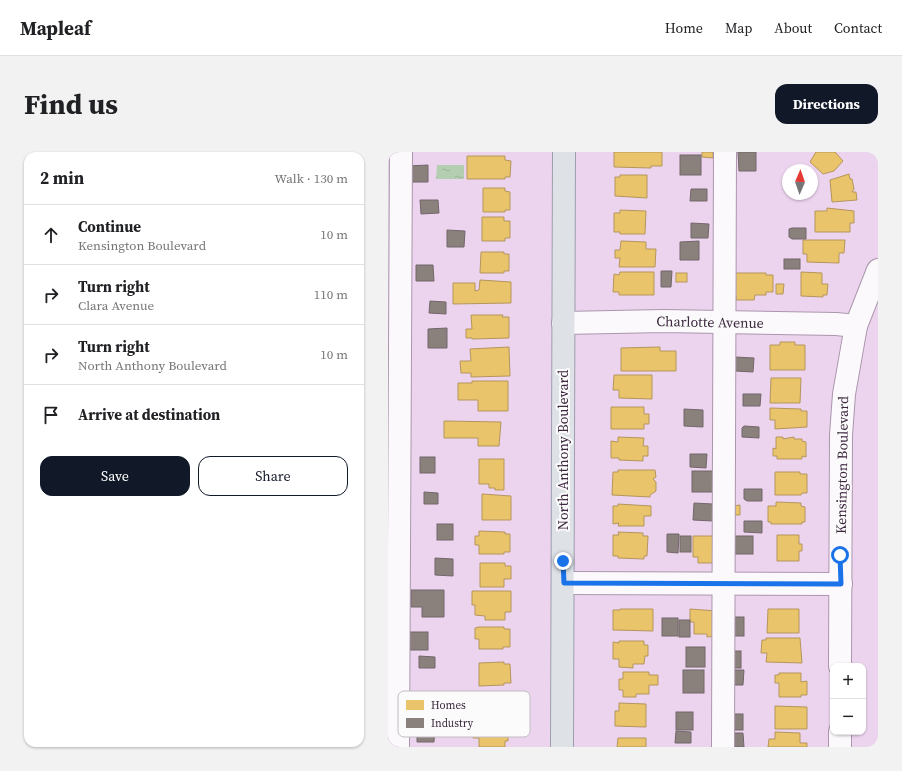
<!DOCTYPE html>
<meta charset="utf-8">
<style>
:root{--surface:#fff;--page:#f2f2f2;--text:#202124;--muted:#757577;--line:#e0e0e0;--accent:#111827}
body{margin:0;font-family:"Source Serif 4",serif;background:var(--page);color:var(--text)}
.controls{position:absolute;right:12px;bottom:12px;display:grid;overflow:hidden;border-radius:8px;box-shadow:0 1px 3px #0004}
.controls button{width:36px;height:36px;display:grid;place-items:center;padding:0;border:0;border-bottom:1px solid var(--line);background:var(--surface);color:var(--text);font:20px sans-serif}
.compass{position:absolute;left:394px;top:12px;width:36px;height:36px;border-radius:50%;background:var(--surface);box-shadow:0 1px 3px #0004;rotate:2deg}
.stop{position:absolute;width:12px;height:12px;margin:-9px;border:3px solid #1a73e8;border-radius:50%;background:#fff}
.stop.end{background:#1a73e8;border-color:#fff;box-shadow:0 1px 4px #0008}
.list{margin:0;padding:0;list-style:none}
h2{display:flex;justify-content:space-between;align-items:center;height:52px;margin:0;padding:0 16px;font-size:17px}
h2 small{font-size:13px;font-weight:400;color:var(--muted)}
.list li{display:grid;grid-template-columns:26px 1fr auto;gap:12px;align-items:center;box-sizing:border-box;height:60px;padding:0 16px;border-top:1px solid var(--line)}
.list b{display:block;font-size:15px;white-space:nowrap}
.list p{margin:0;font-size:13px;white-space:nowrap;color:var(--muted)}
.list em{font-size:13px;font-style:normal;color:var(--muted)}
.actions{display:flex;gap:8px;padding:12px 16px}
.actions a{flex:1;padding:9px 0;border:1px solid var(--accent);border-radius:12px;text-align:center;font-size:14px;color:var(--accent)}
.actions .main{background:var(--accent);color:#fff}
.icon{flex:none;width:22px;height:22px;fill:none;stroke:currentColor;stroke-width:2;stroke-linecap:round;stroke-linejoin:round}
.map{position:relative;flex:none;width:490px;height:595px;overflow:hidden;border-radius:12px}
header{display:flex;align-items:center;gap:24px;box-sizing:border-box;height:56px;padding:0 20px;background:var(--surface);border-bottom:1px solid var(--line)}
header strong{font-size:19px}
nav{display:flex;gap:22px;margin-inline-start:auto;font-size:14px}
.intro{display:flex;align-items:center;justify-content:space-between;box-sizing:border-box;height:96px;padding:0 24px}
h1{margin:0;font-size:28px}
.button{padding:10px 18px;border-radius:12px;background:var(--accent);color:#fff;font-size:14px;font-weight:700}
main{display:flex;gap:24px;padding:0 24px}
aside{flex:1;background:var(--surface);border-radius:12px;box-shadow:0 1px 3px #0004}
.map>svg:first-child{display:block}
</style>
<header>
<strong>Mapleaf</strong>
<nav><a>Home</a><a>Map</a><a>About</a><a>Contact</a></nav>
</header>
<div class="intro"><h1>Find us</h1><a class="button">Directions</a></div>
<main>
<aside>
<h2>2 min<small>Walk · 130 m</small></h2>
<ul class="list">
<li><svg class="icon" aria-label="ahead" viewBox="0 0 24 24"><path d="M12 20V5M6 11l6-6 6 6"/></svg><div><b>Continue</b><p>Kensington Boulevard</p></div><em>10 m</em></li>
<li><svg class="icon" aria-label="right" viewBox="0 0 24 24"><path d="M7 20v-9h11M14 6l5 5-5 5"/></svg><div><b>Turn right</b><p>Clara Avenue</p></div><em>110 m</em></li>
<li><svg class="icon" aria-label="right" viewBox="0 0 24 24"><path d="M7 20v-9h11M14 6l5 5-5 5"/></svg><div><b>Turn right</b><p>North Anthony Boulevard</p></div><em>10 m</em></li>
<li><svg class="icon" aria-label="arrive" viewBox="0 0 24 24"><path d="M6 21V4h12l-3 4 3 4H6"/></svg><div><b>Arrive at destination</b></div></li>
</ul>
<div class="actions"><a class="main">Save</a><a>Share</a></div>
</aside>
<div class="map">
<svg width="490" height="595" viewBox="0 0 490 595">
<defs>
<pattern id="water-ripples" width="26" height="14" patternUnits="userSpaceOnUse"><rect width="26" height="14" fill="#b4ceb1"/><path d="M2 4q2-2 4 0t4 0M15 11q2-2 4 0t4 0" fill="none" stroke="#9cb199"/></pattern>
</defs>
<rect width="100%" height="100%" fill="#ecd4ef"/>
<polygon fill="url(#water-ripples)" points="49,13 76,13 76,27 48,27"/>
<g fill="#e9c46a" stroke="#b5955d">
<polygon points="226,0 274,0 274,14 263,14 263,16 226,15"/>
<polygon points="314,0 325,0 325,6 314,5"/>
<polygon points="428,0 447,0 455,9 446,19 435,22 422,10"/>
<polygon points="79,4 117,4 117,8 123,9 122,25 117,25 117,27 79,27"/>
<polygon points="461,22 462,27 464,27 466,37 464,40 468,40 469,48 444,50 442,28"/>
<polygon points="232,23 259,23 259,46 227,44 227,25 232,25"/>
<polygon points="95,36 117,36 117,39 122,40 122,58 117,58 117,60 95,60"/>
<polygon points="439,56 466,59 466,71 462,71 462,80 427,80 427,59 439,59"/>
<polygon points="232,58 258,59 257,82 232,82 232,80 226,80 226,61 232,61"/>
<polygon points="94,65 116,65 116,69 122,69 122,86 117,86 117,89 94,89"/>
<polygon points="415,88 457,88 456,101 451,101 451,111 419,110 419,102 415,102"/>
<polygon points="233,89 258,90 258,97 268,97 267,115 231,115 232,106 227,106 227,98 232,98"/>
<polygon points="93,100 116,100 116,102 121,102 121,119 116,119 116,121 92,121"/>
<polygon points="232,120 266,120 266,143 231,143 231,140 225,140 226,122 231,123"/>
<polygon points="413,120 434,121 434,132 440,132 439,143 435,143 435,145 413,144"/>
<rect x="288" y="121" width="11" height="9"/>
<polygon points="346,121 378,121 378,123 385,123 385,140 378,140 378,143 367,143 366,148 348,148 348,144 346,144"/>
<polygon points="92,128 123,130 123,151 65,152 65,131 87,131 87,139 91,138"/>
<polygon points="388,132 396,132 395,142 388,142"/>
<polygon points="83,163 115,163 114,165 121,165 121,186 84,187 84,186 78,186 78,177 84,177"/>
<polygon points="392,190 407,190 407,193 417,193 417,218 382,218 382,193 392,193"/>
<polygon points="121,195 122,224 83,225 83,221 73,221 72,209 83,209 82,197"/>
<polygon points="272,195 272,199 288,199 288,219 233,219 233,196"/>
<polygon points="226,223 264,223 264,247 231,246 231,238 225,238"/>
<polygon points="383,226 413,226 412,251 382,251"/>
<polygon points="84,229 120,229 120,259 90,259 90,248 70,248 70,231 84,231"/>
<polygon points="223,255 256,255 256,262 261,262 261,272 256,272 256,277 223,277"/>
<polygon points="382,256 413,257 413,259 419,259 419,275 387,277 387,268 382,268"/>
<polygon points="56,269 113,270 111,294 90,294 90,286 56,286"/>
<polygon points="230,285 256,286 255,294 260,294 260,304 255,304 255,309 231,308 231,306 223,306 223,289 230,290"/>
<polygon points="388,285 395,285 395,287 406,285 406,287 414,287 414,289 418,290 418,305 414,304 414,307 389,307 389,304 385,304 385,296 388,297"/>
<polygon points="91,307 116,307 116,338 107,338 107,336 101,336 101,332 91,332"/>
<polygon points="230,318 267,318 268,325 265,327 268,330 268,339 262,343 262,345 224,343 225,320 230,320"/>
<polygon points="387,320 412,320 412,322 419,322 419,341 414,341 413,343 387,343"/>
<polygon points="94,342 123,344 123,368 94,368"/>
<polygon points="388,350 413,351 413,354 417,355 417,370 414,370 414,372 383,372 383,370 380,370 380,354 388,354"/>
<polygon points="230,352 263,354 263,364 256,364 256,374 230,374 231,371 225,372 225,354 230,354"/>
<polygon points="352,353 352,363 344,363 344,354"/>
<polygon points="91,379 117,380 117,382 122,382 122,400 116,400 116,402 91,402 91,393 87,393 87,384 91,384"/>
<polygon points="230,380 255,381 255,384 260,384 259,404 256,404 256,407 230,406 230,404 225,404 225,383 231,383"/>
<polygon points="389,383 411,383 411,392 414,392 414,399 411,399 411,409 389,409"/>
<polygon points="305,384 330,384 327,411 310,411 310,405 305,405"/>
<polygon points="92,411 117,411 117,414 123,414 123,427 116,427 116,435 92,435"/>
<polygon points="84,439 123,439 123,460 117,460 117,468 97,468 97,464 87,463 87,453 84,453"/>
<polygon points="232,457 265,457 265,479 225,478 225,458 232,458"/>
<polygon points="302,457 329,459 330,484 319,485 319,482 306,482 306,470 302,470"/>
<polygon points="380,457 411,457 411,481 379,481"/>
<polygon points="91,475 116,475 116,477 122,477 122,495 115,495 115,497 91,497 91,487 87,487 87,476"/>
<polygon points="378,486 412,486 414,511 378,510 379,501 373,501 374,488 378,488"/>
<polygon points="231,489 256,489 256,493 260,493 260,504 257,504 256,512 245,512 245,516 231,515 231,507 225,507 225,490 231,491"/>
<polygon points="116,510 116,512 122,512 123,531 116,531 116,533 91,534 91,511"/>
<polygon points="235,520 261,520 261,523 270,523 270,533 261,533 261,542 248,542 248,545 235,545 235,538 231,538 231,527 235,527"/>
<polygon points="391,521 413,521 413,530 419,529 419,543 413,543 413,545 391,545 391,531 387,531 387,523 391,523"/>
<polygon points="231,551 258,552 258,575 227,574 227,559 231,559"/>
<polygon points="387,554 419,555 419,577 387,577"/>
<polygon points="90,571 116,571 116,581 120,581 120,589 117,589 117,595 91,595 91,586 85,586 85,577 90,577"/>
<polygon points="387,580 412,581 412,591 419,591 419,595 380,595 381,587 387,587"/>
<polygon points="230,586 258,586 258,595 229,595"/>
</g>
<g fill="#8a817c" stroke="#73666a">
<polygon points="350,0 368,0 368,19 351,19"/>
<rect x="292" y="3" width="21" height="20"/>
<polygon points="40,13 40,30 20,30 20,14"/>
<polygon points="303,37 319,37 319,49 302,49"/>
<polygon points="32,48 50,48 51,61 33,62"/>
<polygon points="303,71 321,72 320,86 303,86"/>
<polygon points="404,76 418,76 418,87 404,87 401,85 401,77"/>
<polygon points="59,78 77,79 76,95 59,95"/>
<polygon points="311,89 311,108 292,108 292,90"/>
<rect x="396" y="107" width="16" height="10"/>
<polygon points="28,113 45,113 46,129 28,129"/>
<polygon points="273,119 284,119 283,135 273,135"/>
<polygon points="42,149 58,150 58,162 41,161"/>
<polygon points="59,176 59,196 40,196 40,177"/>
<polygon points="347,205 366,206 365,220 347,219"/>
<polygon points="355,242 373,242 372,254 355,254"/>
<polygon points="296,257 315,258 315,275 296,274"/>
<polygon points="356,274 371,275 371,286 354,285 354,276"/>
<polygon points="302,302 319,302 318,316 302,315"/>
<rect x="32" y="305" width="15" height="16"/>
<rect x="304" y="319" width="23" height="21"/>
<polygon points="356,337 374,337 374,349 359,349 356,347"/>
<polygon points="36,340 50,341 50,352 36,352"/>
<polygon points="306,351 325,352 325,369 305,368"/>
<polygon points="356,369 374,369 374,381 356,380"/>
<rect x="49" y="372" width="16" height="16"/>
<polygon points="279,382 291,382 290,401 279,400"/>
<rect x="292" y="384" width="11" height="16"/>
<rect x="344" y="384" width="21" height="18"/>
<polygon points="47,406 65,407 65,424 47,423"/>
<polygon points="23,438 56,438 56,465 34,465 34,455 23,455"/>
<rect x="343" y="465" width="13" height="19"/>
<rect x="274" y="466" width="16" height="18"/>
<rect x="291" y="468" width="11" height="17"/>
<rect x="22" y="480" width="18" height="18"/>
<rect x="298" y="495" width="19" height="20"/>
<rect x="341" y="499" width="12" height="17"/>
<polygon points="31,504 47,505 47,516 31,516"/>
<rect x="295" y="518" width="21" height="23"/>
<polygon points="344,518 356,518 355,533 343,533"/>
<rect x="288" y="560" width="17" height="18"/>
<rect x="343" y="562" width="12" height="16"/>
<polygon points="29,570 47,570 46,590 29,590"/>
<polygon points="288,579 303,580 303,591 287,591"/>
<polygon points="343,581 355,581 356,595 343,595"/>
</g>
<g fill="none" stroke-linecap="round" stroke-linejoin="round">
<defs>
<g id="minor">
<polyline points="175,171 276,169 448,172 468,174"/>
<polyline points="176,431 453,432"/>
<polyline points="452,514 453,283 456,242 468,174 490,118"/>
<polyline points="10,595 13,0"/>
<polyline points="335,595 337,0"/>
<polyline points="452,595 452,580"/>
</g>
<polyline id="major" points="174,595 176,0"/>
</defs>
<use href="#minor" stroke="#ab96ad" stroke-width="24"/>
<use href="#major" stroke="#9c9eac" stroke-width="24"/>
<use href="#minor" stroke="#fcf9fd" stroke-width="22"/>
<use href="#major" stroke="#dee2e7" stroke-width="22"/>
</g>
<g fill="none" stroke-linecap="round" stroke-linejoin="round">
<polyline stroke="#1a73e8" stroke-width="5" points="175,409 176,431 453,432 452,403"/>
</g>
<g text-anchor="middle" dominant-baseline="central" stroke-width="4" stroke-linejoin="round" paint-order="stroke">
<g font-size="14" fill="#3c273f" stroke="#fbfbfb">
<text transform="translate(322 170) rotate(1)">Charlotte Avenue</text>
<text transform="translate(175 298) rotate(-90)">North Anthony Boulevard</text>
<text transform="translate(454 313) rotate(-89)">Kensington Boulevard</text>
</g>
</g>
<rect x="10" y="539" width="132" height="46" rx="6" fill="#fbfbfb" stroke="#c2bbc3" stroke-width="1"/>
<rect x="18" y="548" width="18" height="10" fill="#e9c46a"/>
<rect x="18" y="566" width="18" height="10" fill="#8a817c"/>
<g font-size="11" fill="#3c273f">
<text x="43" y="557">Homes</text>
<text x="43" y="575">Industry</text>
</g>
</svg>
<div class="controls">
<button>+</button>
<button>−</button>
</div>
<svg class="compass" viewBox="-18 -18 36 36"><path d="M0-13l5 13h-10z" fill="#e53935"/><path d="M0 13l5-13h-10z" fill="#757577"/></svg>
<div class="stop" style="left:452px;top:403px"></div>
<div class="stop end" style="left:175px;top:409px"></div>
</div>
</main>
